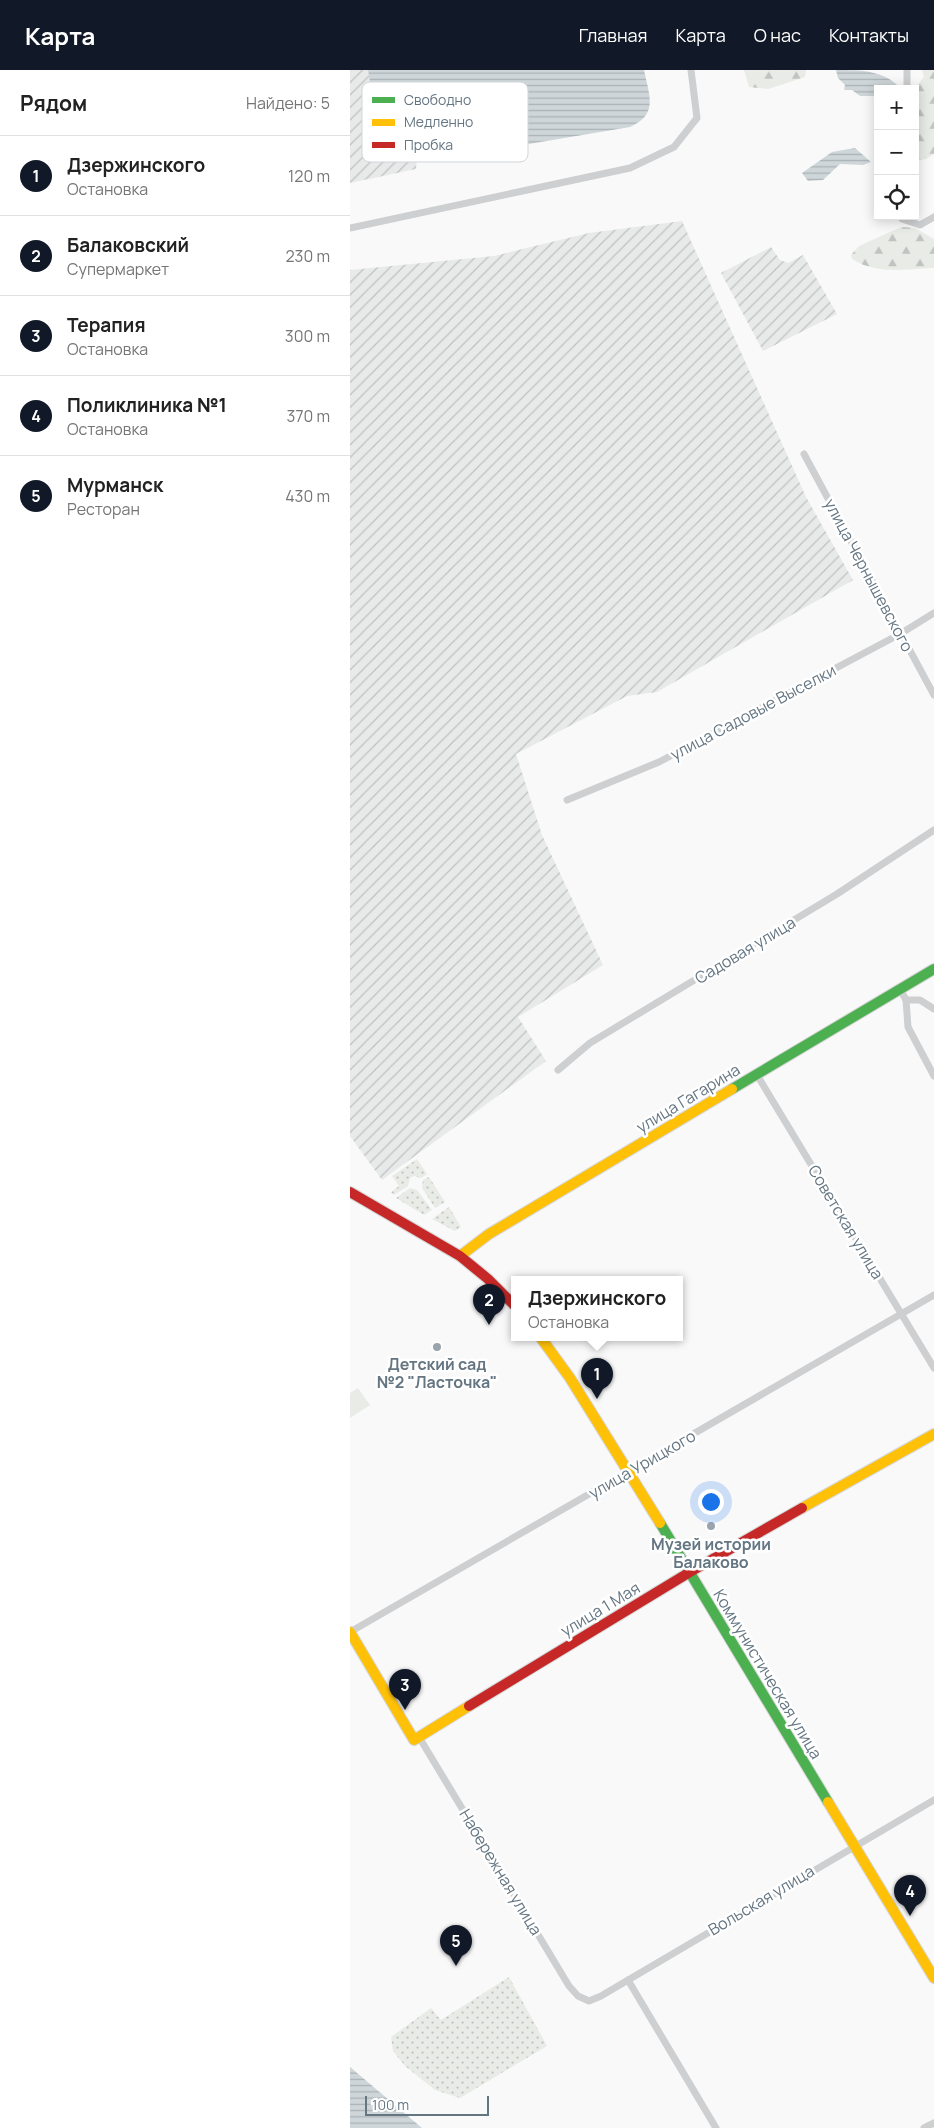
<!DOCTYPE html>
<html lang="ru">
<meta charset="utf-8">
<style>
:root{--surface:#fff;--page:#f6f6f6;--text:#222;--muted:#767676;--line:#e0e0e0;--accent:#111827}
body{margin:0;font-family:Manrope,sans-serif;background:var(--page);color:var(--text)}
.controls{position:absolute;right:15px;top:15px;display:grid;overflow:hidden;border-radius:0px;box-shadow:0 2px 12px #0003}
.controls button{width:45px;height:45px;display:grid;place-items:center;padding:0;border:0;border-bottom:1px solid var(--line);background:var(--surface);color:var(--text);font:25px sans-serif}
.scale{position:absolute;left:15px;bottom:12px;width:124px;box-sizing:border-box;padding-left:5px;border:2px solid #657683;border-top:0;font-size:14px;line-height:18px;white-space:nowrap;color:#657683;-webkit-text-stroke:4px #fff;paint-order:stroke}
.you{position:absolute;left:360px;top:1431px;width:18px;height:18px;margin:-12px;border:4px solid #fff;border-radius:50%;background:#1a73e8;box-shadow:0 0 0 8px #1a73e833}
.badge{display:grid;place-items:center;width:32px;height:32px;border-radius:50%;background:var(--accent);color:#fff;font-size:16px;font-weight:700}
.pin{position:absolute;translate:-50% -41px;filter:drop-shadow(0 1px 2px #0008)}
.pin::after{content:'';position:absolute;top:26px;width:18px;height:15px;background:inherit;clip-path:polygon(0 0,100% 0,50% 100%)}
.popup{position:absolute;left:161px;top:1206px;width:172px;height:65px;box-sizing:border-box;display:grid;place-content:center;border-radius:0px;background:var(--surface);filter:drop-shadow(0 1px 4px #0005);font-size:16px;white-space:nowrap;color:var(--muted)}
.popup b{font-size:19px;color:var(--text)}
.popup::after{content:'';position:absolute;left:50%;top:100%;margin-left:-10px;border:10px solid transparent;border-top-color:var(--surface)}
.list{margin:0;padding:0;list-style:none}
h2{display:flex;justify-content:space-between;align-items:center;height:65px;margin:0;padding:0 20px;font-size:21px}
h2 small{font-size:16px;font-weight:400;color:var(--muted)}
.list li{display:grid;grid-template-columns:32px 1fr auto;gap:15px;align-items:center;box-sizing:border-box;height:80px;padding:0 20px;border-top:1px solid var(--line)}
.list b{display:block;font-size:19px;white-space:nowrap}
.list p{margin:0;font-size:16px;white-space:nowrap;color:var(--muted)}
.list em{font-size:16px;font-style:normal;color:var(--muted)}
.icon{flex:none;width:28px;height:28px;fill:none;stroke:currentColor;stroke-width:2;stroke-linecap:round;stroke-linejoin:round}
.map{position:relative;flex:none;width:584px;height:2058px;overflow:hidden}
header{display:flex;align-items:center;gap:30px;box-sizing:border-box;height:70px;padding:0 25px;background:var(--accent);color:#fff}
header strong{font-size:24px}
nav{display:flex;gap:28px;margin-inline-start:auto;font-size:18px}
main{display:flex}
aside{flex:1;background:var(--surface)}
.map>svg:first-child{display:block}
</style>
<header>
<strong>Карта</strong>
<nav><a>Главная</a><a>Карта</a><a>О нас</a><a>Контакты</a></nav>
</header>
<main>
<aside>
<h2>Рядом<small>Найдено: 5</small></h2>
<ul class="list">
<li><span class="badge">1</span><div><b>Дзержинского</b><p>Остановка</p></div><em>120 m</em></li>
<li><span class="badge">2</span><div><b>Балаковский</b><p>Супермаркет</p></div><em>230 m</em></li>
<li><span class="badge">3</span><div><b>Терапия</b><p>Остановка</p></div><em>300 m</em></li>
<li><span class="badge">4</span><div><b>Поликлиника №1</b><p>Остановка</p></div><em>370 m</em></li>
<li><span class="badge">5</span><div><b>Мурманск</b><p>Ресторан</p></div><em>430 m</em></li>
</ul>
</aside>
<div class="map">
<svg width="584" height="2058" viewBox="0 0 584 2058">
<defs>
<pattern id="industrial-furrows" width="10" height="10" patternUnits="userSpaceOnUse" patternTransform="scale(1.25)"><rect width="10" height="10" fill="#e8e9e9"/><path d="M-1 1l2-2M0 10L10 0M9 11l2-2" fill="none" stroke="#c0c1c2"/></pattern>
<pattern id="grass-dots" width="8" height="8" patternUnits="userSpaceOnUse" patternTransform="scale(1.25)"><rect width="8" height="8" fill="#e8ebe6"/><path d="M2 2h.1M6 6h.1" fill="none" stroke="#c0c3c0" stroke-width="1.8" stroke-linecap="round"/></pattern>
<pattern id="forest-firs" width="22" height="20" patternUnits="userSpaceOnUse" patternTransform="scale(1.25)"><rect width="22" height="20" fill="#e8ebe6"/><path d="M5 1l3.5 6h-7zM16 11l3.5 6h-7z" fill="#c0c3c0"/></pattern>
<pattern id="water-rules" width="6" height="5" patternUnits="userSpaceOnUse" patternTransform="scale(1.25)"><rect width="6" height="5" fill="#ced6d9"/><path d="M0 2.5h6" fill="none" stroke="#abb2b5"/></pattern>
</defs>
<rect width="100%" height="100%" fill="#f9f9f9"/>
<g fill="url(#industrial-furrows)">
<polygon points="0,0 18,0 21,19 29,39 67,85 66,99 0,113"/>
<polygon points="332,151 456,427 503,510 307,622 277,626 166,684 192,765 253,895 168,947 196,991 32,1110 0,1066 0,200 144,186 239,163"/>
<polygon points="421,177 430,190 438,193 453,185 487,244 413,281 371,203"/>
</g>
<g fill="url(#grass-dots)">
<polygon points="67,1089 77,1104 71,1108 64,1106 60,1108 58,1116 44,1125 41,1122 49,1116 42,1106"/>
<polygon points="79,1107 95,1132 85,1138 72,1118 73,1110"/>
<polygon points="60,1118 67,1120 82,1140 74,1145 46,1128"/>
<polygon points="99,1137 111,1157 105,1161 82,1149"/>
<polygon points="159,1907 197,1976 110,2028 85,2020 55,1996 43,1981 41,1967 81,1938 91,1950"/>
</g>
<g fill="url(#forest-firs)">
<polygon points="394,0 456,0 455,7 418,19 399,17"/>
<polygon points="572,0 584,0 584,84 576,89 569,90 565,87 564,19 574,7"/>
<path d="M551,157L565,158L584,169V198C555,199 527,205 502,189L501,185L509,176Z"/>
</g>
<polygon fill="#e8ebe6" points="8,1318 20,1335 0,1348 0,1323"/>
<g fill="url(#water-rules)">
<path d="M18,0H294C299,25 309,44 280,57L138,81L67,85L29,39L21,19Z"/>
<path d="M486,0C511,0 535,0 551,19H528V26H510L502,20H494L495,15L488,8Z"/>
<polygon points="505,78 521,92 513,95 490,94 473,110 458,111 452,103 482,82"/>
<polygon points="0,1997 72,2058 0,2058"/>
</g>
<g fill="none" stroke-linecap="round" stroke-linejoin="round">
<defs>
<g id="fast">
<polyline points="382,1019 584,899"/>
<polyline points="310,1453 478,1732"/>
</g>
<g id="slow">
<polyline points="110,1186 139,1164 382,1019"/>
<polyline points="191,1268 220,1308 310,1453"/>
<polyline points="452,1438 584,1364"/>
<polyline points="0,1562 64,1670 119,1636"/>
<polyline points="478,1732 584,1908"/>
</g>
<g id="jam">
<polyline points="0,1122 110,1186 138,1209 164,1235"/>
<polyline points="119,1636 340,1502 452,1438"/>
</g>
</defs>
<use href="#fast" stroke="#d5d6d7" stroke-width="12"/>
<use href="#slow" stroke="#d5d6d7" stroke-width="12"/>
<use href="#jam" stroke="#d5d6d7" stroke-width="12"/>
<g stroke="#cecfd0" stroke-width="7">
<polyline points="557,0 557,19"/>
<polyline points="551,146 552,149 570,155 584,147"/>
<polyline points="0,158 280,98 324,77 347,48 341,0"/>
<polyline points="454,384 584,625"/>
<polyline points="217,730 309,692 550,564 584,543"/>
<polyline points="550,919 556,930 570,930 584,939"/>
<polyline points="556,930 558,957 584,1006"/>
<polyline points="208,1000 240,973 487,824 584,760"/>
<polyline points="407,1005 584,1298"/>
<polyline points="0,1562 584,1225"/>
<polyline points="69,1667 219,1916 228,1926 239,1931 251,1926 584,1730"/>
<polyline points="278,1910 366,2058"/>
<polyline points="574,2058 584,2053"/>
</g>
<use href="#fast" stroke="#4caf50" stroke-width="10"/>
<use href="#slow" stroke="#ffc107" stroke-width="10"/>
<use href="#jam" stroke="#c62828" stroke-width="10"/>
</g>
<g fill="#99a4ac" stroke="#fff" stroke-width="2">
<circle cx="87" cy="1277" r="5"/>
<circle cx="361" cy="1456" r="5"/>
</g>
<g text-anchor="middle" dominant-baseline="central" stroke-width="5" stroke-linejoin="round" paint-order="stroke">
<g font-size="16" fill="#657683" stroke="#fff">
<text transform="translate(519 505) rotate(62)">улица Чернышевского</text>
<text transform="translate(403 642) rotate(-28)">улица Садовые Выселки</text>
<text transform="translate(395 880) rotate(-31)">Садовая улица</text>
<text transform="translate(338 1028) rotate(-31)">улица Гагарина</text>
<text transform="translate(496 1152) rotate(59)">Советская улица</text>
<text transform="translate(292 1394) rotate(-30)">улица Урицкого</text>
<text transform="translate(250 1539) rotate(-31)">улица 1 Мая</text>
<text transform="translate(418 1604) rotate(59)">Коммунистическая улица</text>
<text transform="translate(151 1802) rotate(59)">Набережная улица</text>
<text transform="translate(411 1830) rotate(-31)">Вольская улица</text>
</g>
<g font-size="16" font-weight="bold" fill="#657683" stroke="#fff">
<text x="87" y="1294">Детский сад<tspan x="87" dy="18">№2 "Ласточка"</tspan></text>
<text x="361" y="1474">Музей истории<tspan x="361" dy="18">Балаково</tspan></text>
</g>
</g>
<rect x="12" y="12" width="166" height="80" rx="8" fill="#fff" stroke="#d1d6da" stroke-width="1"/>
<rect x="22" y="27" width="23" height="6" fill="#4caf50"/>
<rect x="22" y="49" width="23" height="7" fill="#ffc107"/>
<rect x="22" y="72" width="23" height="6" fill="#c62828"/>
<g font-size="14" fill="#657683">
<text x="54" y="35">Свободно</text>
<text x="54" y="57">Медленно</text>
<text x="54" y="80">Пробка</text>
</g>
</svg>
<div class="controls">
<button>+</button>
<button>−</button>
<button><svg class="icon" aria-label="locate" viewBox="0 0 24 24"><circle cx="12" cy="12" r="6"/><path d="M12 2v4M12 18v4M2 12h4M18 12h4"/></svg></button>
</div>
<div class="scale">100 m</div>
<div class="you"></div>
<div class="pin badge" style="left:247px;top:1329px">1</div>
<div class="popup"><b>Дзержинского</b>Остановка</div>
<div class="pin badge" style="left:139px;top:1255px">2</div>
<div class="pin badge" style="left:55px;top:1640px">3</div>
<div class="pin badge" style="left:560px;top:1846px">4</div>
<div class="pin badge" style="left:106px;top:1896px">5</div>
</div>
</main>
